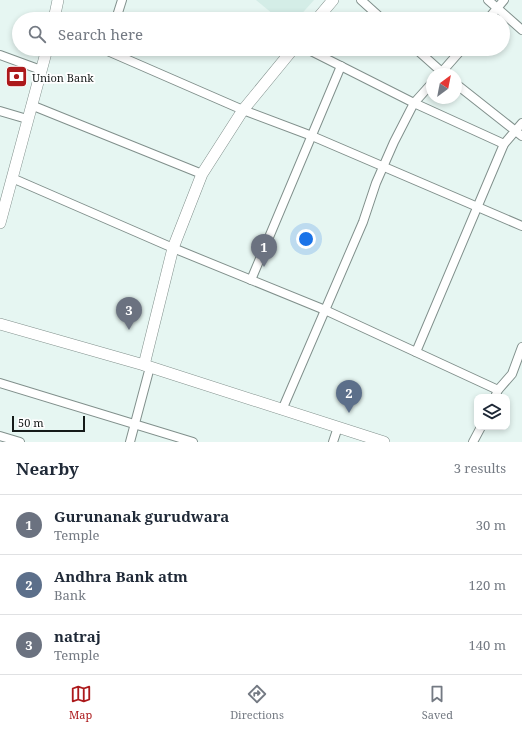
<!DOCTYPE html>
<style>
:root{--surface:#fff;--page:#f2f2f3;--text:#1f2937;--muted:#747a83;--line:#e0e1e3;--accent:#ac191b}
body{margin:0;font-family:"Noto Serif",serif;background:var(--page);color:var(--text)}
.controls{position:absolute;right:12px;bottom:12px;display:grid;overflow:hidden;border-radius:8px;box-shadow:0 2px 6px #0003}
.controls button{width:36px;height:36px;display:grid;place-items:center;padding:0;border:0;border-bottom:1px solid var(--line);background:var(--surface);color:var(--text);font:20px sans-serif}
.compass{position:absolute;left:426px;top:68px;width:36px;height:36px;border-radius:50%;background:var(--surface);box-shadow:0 2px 6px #0003;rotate:32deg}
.scale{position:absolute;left:12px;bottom:10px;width:73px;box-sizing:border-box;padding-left:4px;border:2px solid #151a19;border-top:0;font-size:11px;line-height:14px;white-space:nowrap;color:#151a19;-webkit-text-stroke:3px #fff;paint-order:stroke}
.you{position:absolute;left:306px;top:239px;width:14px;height:14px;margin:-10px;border:3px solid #fff;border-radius:50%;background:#1a73e8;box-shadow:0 0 0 6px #1a73e833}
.badge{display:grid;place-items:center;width:26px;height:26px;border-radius:50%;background:var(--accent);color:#fff;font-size:13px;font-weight:700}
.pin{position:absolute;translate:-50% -33px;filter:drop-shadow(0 1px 2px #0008)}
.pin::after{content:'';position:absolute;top:21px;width:14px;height:12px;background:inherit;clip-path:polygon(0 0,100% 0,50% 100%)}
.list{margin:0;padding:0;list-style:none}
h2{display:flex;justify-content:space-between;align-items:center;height:52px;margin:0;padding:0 16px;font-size:17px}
h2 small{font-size:13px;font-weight:400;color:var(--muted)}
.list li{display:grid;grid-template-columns:26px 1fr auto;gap:12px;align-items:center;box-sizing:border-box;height:60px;padding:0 16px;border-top:1px solid var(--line)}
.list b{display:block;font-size:15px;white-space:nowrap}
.list p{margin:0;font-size:13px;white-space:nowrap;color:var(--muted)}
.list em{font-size:13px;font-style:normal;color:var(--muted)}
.icon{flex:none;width:22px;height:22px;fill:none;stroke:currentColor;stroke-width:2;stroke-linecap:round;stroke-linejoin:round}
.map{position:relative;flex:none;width:522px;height:442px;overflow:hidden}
.search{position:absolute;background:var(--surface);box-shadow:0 2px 6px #0003;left:12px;right:12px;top:12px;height:44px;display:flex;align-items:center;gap:10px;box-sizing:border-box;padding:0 14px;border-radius:22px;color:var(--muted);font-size:15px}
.sheet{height:232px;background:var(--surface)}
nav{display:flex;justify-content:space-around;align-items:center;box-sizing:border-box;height:56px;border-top:1px solid var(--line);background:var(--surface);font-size:11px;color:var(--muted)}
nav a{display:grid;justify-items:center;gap:2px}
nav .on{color:var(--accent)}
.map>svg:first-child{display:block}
</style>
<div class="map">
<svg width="522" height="442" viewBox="0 0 522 442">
<rect width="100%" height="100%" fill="#e6f6f2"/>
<polygon fill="#d4ede7" points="256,0 314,0 297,19 279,19"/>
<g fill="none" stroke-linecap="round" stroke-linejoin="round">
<defs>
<g id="street">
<polyline points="361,0 382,19"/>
<polyline points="488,0 522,30"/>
<polyline points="116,19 122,0"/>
<polyline points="488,19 504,0"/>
<polyline points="103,49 243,110 312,136 522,226"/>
<polyline points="307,49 414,103 504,144"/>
<polyline points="416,49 444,74"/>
<polyline points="0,55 41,70"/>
<polyline points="440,74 462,49"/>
<polyline points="456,84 522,136"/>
<polyline points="31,105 202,174"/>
<polyline points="0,111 27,119"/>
<polyline points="12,178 173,248 325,310 498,390"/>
<polyline points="251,280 341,66"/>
<polyline points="416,352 504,144 522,123"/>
<polyline points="0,383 193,442"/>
<polyline points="495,397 498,390 512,374 522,347"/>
<polyline points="282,410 363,222 376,183 394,142 414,103 432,83"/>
<polyline points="0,436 20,442"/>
<polyline points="130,442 150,367"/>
<polyline points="333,442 338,427"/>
<polyline points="473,442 481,427"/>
</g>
<g id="secondary">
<polyline points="54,19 58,0"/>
<polyline points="317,19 333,0"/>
<polyline points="0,223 47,49"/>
<polyline points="0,324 144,365 384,442"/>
<polyline points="144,365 173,248 202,174 243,110 293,49"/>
</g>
</defs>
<use href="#street" stroke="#81908c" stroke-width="10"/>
<use href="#secondary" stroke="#81908c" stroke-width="12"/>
<use href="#street" stroke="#fff" stroke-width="8"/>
<use href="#secondary" stroke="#fff" stroke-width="11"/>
</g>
<defs>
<symbol id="bank-square" viewBox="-11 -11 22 22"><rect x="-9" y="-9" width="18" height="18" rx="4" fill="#ac191b" stroke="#fff"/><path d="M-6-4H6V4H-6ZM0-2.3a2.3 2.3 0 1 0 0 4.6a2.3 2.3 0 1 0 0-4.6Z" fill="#fff"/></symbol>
</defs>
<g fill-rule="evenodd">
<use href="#bank-square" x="4" y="64" width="25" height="25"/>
</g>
<g text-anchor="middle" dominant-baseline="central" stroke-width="3.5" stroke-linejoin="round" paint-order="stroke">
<g font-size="11" fill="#151a19" stroke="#fff" text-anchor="start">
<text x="32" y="77">Union Bank</text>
</g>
</g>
</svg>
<div class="controls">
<button><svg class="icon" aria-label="layers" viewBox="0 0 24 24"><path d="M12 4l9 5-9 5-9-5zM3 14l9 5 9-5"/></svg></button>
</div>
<svg class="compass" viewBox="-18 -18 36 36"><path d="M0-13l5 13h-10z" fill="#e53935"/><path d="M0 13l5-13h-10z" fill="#747a83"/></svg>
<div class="scale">50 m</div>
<div class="you"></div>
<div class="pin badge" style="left:264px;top:267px;background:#6b7280">1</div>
<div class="pin badge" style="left:349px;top:413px;background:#5c6f8a">2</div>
<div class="pin badge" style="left:129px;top:330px;background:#6b7280">3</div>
<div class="search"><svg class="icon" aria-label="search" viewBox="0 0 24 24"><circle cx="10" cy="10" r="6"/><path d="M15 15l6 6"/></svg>Search here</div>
</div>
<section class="sheet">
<h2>Nearby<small>3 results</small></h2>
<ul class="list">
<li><span class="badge" style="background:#6b7280">1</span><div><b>Gurunanak gurudwara</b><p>Temple</p></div><em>30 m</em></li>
<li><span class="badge" style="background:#5c6f8a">2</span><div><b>Andhra Bank atm</b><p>Bank</p></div><em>120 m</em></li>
<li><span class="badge" style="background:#6b7280">3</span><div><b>natraj</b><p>Temple</p></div><em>140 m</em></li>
</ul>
</section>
<nav>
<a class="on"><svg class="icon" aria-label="map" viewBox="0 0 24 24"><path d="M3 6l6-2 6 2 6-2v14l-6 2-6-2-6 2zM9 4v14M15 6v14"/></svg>Map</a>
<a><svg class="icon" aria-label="directions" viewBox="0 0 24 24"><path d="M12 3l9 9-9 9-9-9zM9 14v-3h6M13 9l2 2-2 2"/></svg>Directions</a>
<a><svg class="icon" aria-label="saved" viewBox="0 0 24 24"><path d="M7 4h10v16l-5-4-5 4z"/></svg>Saved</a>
</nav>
